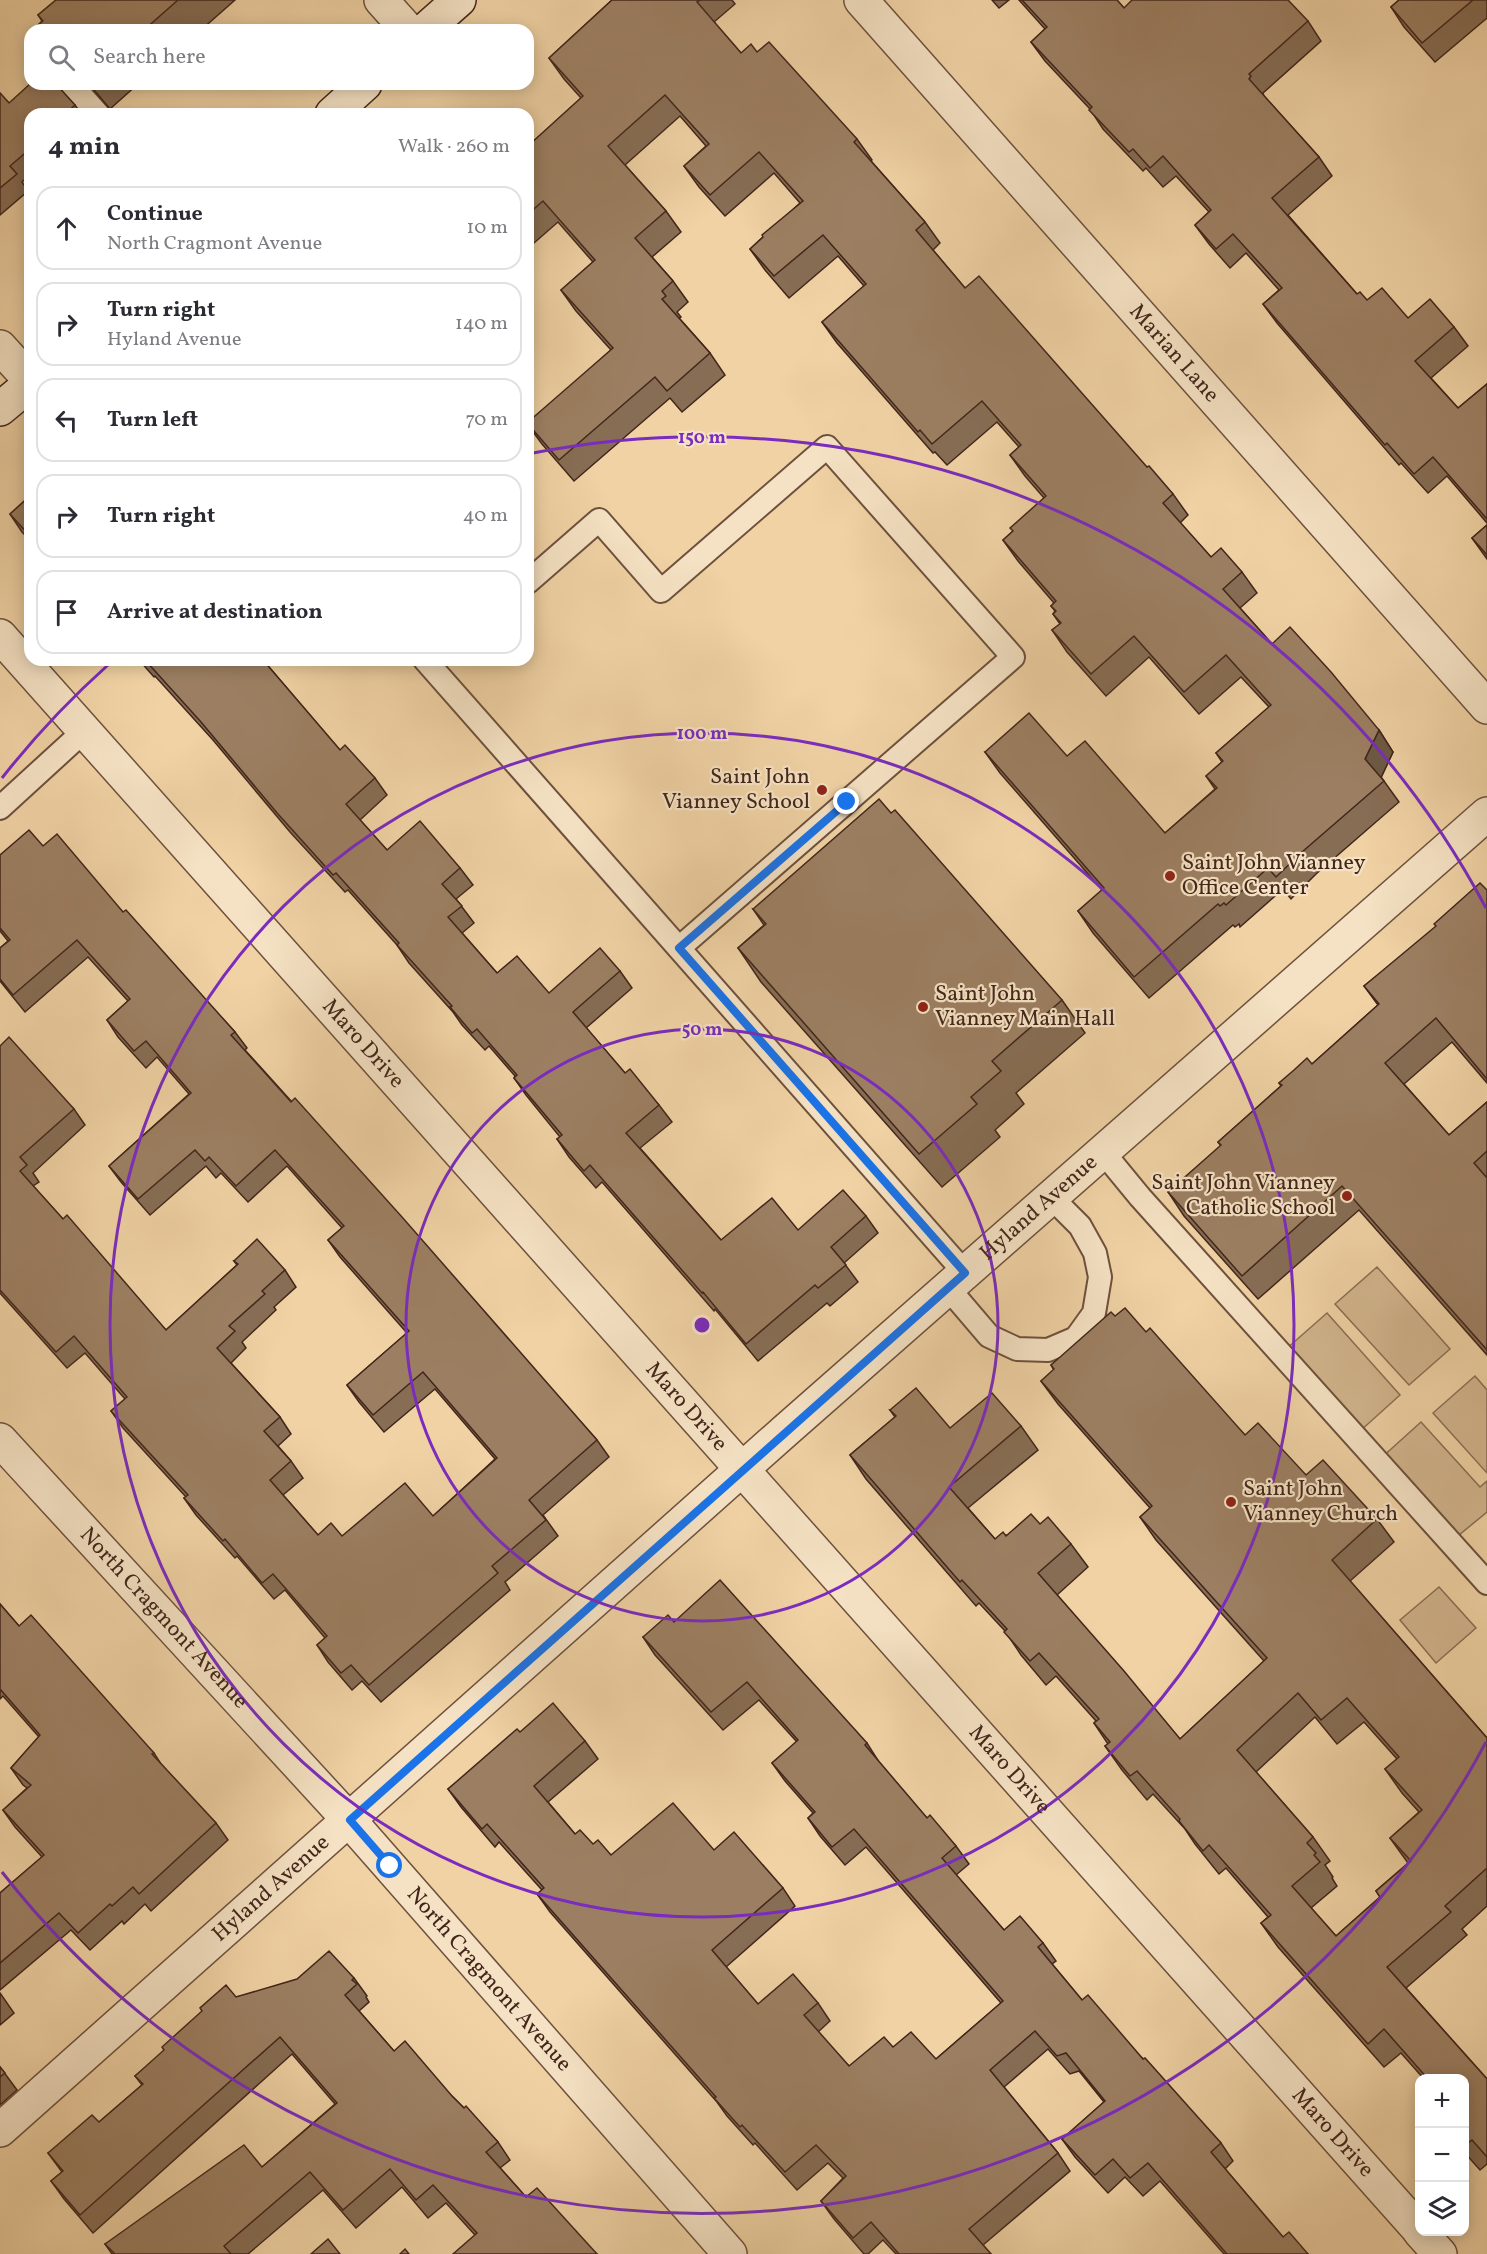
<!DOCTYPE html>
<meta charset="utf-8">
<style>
:root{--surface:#fff;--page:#f2f2f3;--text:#2b2b33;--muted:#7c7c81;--line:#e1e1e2}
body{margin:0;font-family:Vollkorn,serif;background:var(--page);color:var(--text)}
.controls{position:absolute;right:18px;bottom:18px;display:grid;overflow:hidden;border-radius:12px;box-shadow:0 3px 15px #0003}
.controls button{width:54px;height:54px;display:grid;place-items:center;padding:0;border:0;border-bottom:2px solid var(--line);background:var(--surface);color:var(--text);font:30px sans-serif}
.stop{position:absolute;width:18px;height:18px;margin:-14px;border:4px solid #1a73e8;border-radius:50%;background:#fff}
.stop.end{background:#1a73e8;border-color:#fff;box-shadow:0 2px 6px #0008}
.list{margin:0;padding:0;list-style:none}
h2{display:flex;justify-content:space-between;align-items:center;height:78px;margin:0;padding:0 24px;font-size:26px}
h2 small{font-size:20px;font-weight:400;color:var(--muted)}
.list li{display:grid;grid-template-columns:39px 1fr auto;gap:18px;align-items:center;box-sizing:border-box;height:84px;margin:0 12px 12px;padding:0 12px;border:2px solid var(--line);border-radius:18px}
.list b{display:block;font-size:22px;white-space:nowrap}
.list p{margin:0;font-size:20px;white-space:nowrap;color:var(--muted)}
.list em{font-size:20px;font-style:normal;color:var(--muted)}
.icon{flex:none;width:33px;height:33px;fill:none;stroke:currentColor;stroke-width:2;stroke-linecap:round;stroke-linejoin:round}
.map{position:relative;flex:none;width:1487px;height:2254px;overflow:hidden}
.search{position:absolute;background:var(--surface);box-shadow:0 3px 15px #0003;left:24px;top:24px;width:510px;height:66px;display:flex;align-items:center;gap:15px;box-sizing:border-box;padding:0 21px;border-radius:18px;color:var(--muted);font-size:22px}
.panel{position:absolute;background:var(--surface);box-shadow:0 3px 15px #0003;left:24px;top:108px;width:510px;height:558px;border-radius:18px}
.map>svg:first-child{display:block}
</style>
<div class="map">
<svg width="1487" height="2254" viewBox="0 0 1487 2254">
<rect width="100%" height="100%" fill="#f0d2a4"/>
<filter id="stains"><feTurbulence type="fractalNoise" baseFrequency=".00333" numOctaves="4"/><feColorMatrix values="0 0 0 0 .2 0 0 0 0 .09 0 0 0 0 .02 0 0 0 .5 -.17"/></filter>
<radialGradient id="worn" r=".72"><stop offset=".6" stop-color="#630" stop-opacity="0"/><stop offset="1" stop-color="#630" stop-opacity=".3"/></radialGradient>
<g fill="#d2b58d" stroke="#8a6e54" stroke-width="1.5">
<polygon points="1377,1267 1450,1349 1409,1385 1335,1304"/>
<polygon points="1327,1313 1400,1395 1359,1432 1285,1350"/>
<polygon points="1475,1376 1487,1390 1487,1473 1433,1413"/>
<polygon points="1421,1422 1480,1487 1487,1481 1487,1512 1453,1540 1380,1459"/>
<polygon points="1439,1587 1476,1628 1436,1663 1400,1620"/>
</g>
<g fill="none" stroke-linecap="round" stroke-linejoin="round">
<defs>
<g id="lane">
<polyline points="71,84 98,114"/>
<polyline points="528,582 599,520 661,591 827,447 1013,657 679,948"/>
<polyline points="425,660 965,1273"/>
<polyline points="0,808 84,731"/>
<polyline points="1103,1152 1140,1197 1487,1583"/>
<polyline points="948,1288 989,1336 1017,1349 1048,1350 1076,1338 1094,1313 1100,1277 1095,1253 1080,1226 1051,1197"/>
</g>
<g id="street">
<polyline points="381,0 408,30"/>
<path id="s1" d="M861,0L1487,707"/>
<polyline points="0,347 30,380"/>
<path id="s2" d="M0,636L1420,2231"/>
<path id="s3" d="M0,1440L349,1820L730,2254"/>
<path id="s4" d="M0,2130L785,1431L1487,814"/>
<polyline points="1420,2232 1440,2254"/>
</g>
<g id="secondary">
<polyline points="425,30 459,0"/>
<polyline points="332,114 365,84"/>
<polyline points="0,409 30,384"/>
</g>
</defs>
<use href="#lane" stroke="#6e513d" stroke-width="26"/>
<use href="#street" stroke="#6e513d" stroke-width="36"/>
<use href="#secondary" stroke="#42261b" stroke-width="36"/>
<use href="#lane" stroke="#f5e2c4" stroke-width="22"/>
<use href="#street" stroke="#f5e2c4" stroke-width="33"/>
<use href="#secondary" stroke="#f5e2c4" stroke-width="33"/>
</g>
<g fill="#866d54" stroke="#42261b" stroke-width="1.5" fill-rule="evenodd">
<polygon points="56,0 235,0 201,30 40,30 37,26 42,21 38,15"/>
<polygon points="612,0 732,0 735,4 714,22 741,53 757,52 857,139 872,160 871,161 925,222 940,243 933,250 965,288 1173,494 1188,515 1180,523 1211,557 1242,572 1257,593 1240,608 1272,644 1379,730 1393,752 1381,777 1399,802 1316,874 1291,899 1283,889 1240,927 1239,924 1235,927 1233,925 1149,998 1093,933 1078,911 1102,890 1000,773 985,752 1067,756 1165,833 1215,789 1206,776 1222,762 1216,753 1269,707 1241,677 1199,714 1149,657 1106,696 1067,652 1052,630 1060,624 1053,614 1055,611 1051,606 1054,603 1018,561 1003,540 1013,531 1044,498 1025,476 1010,455 1019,447 997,422 947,465 935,452 933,453 837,343 822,322 864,286 838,256 789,298 765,270 750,249 800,203 774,173 725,216 699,187 684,166 706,146 680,116 625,165 666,211 681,232 652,257 673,281 688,302 677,312 681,317 679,318 710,353 725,375 682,412 670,398 574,481 542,444 528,425 611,350 576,311 561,290 593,262 558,222 534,243 529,236 528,237 528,146 581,98 564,79 549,58"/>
<polygon points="992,0 1009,0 999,8"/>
<polygon points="1019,0 1117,0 1124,8 1308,21 1321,41 1263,93 1264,96 1319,157 1332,176 1288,215 1357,294 1367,300 1408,318 1454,327 1468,346 1431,378 1458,408 1487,384 1487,523 1447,476 1428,493 1401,463 1399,465 1277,323 1263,304 1279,290 1246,253 1230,268 1209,244 1195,225 1209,212 1176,176 1163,187 1146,168 1143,171 1103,129 1090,109 1045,61 1031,42 1045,29"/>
<polygon points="1399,0 1487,0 1487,18 1435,62 1404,27 1391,7"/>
<polygon points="89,84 138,84 110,109"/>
<polygon points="0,93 9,103 75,105 81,114 30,114 30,175 22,182 28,191 0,215"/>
<polygon points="528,354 533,361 528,366"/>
<polygon points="30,496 30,540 22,532 10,514"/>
<polygon points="1487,525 1487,559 1472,538"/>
<polygon points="139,660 263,660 340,750 375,778 387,795 360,820 387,850 460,868 473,885 456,899 474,923 462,933 497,973 549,993 620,971 632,988 586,1028 625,1073 659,1105 672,1122 640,1148 721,1240 798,1230 866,1216 878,1233 844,1263 858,1282 830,1306 827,1303 758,1361 715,1309 714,1311 602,1182 596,1188 569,1157 557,1139 560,1137 526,1095 514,1078 515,1076 489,1046 485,1050 462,1025 453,1012 409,963 397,945 348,890 345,892 290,832 213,740 155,676 154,677"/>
<polygon points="43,846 123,912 235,1032 247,1048 245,1050 597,1440 609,1457 543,1515 558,1536 505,1582 510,1590 381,1702 362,1681 352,1690 328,1662 317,1645 325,1638 285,1590 274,1599 237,1556 235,1558 196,1515 184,1498 186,1497 123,1428 111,1411 125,1399 85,1353 67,1368 0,1293 0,1046 74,1109 85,1125 33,1173 39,1182 33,1186 63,1219 166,1330 237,1265 234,1261 285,1270 296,1287 274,1307 276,1310 242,1342 246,1348 231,1363 280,1417 291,1434 278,1446 291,1461 303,1478 283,1495 318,1535 342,1536 433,1516 495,1459 435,1389 384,1432 359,1402 347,1385 407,1333 340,1257 328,1240 342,1228 287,1166 248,1202 221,1173 216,1178 206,1166 150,1215 121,1182 109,1166 189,1094 157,1057 146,1068 118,1037 107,1020 128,1001 88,957 25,1012 0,981 0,948 8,941 0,931 0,855"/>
<polygon points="1487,890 1487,1083 1452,1042 1404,1084 1449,1135 1487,1102 1487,1355 1359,1210 1258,1299 1184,1216 1168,1192 1221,1146 1218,1142 1281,1086 1279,1083 1312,1064 1378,1005 1364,986"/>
<polygon points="753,909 1062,1000 1085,1033 1016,1093 1024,1104 995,1130 1000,1137 942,1187 761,982 738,948 764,925"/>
<path d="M1115,1316L1146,1332L1245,1435L1306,1475L1377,1519L1394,1542L1350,1581L1487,1738V1906L1462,1929L1467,1935L1406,1988L1487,2079V2164L1480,2170L1464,2152V2079H1424L1401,2053L1384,2067L1278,1947L1261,1923L1268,1917L1226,1868L1219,1874L1195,1844L1185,1829L1153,1794L1147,1800L1122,1770L1105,1746L1108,1744L1094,1723L1096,1721L1056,1676L1046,1685L1021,1655L1005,1631L979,1603L976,1606L866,1479L850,1455L895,1417L890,1410L950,1428L1021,1426L1038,1450L968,1508L995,1539L1040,1524L1071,1544L1088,1567L1057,1595L1180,1739L1264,1661L1156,1540L1140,1517L1150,1508L1058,1404L1041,1381L1054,1370L1051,1365ZM1315,1717L1337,1744L1364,1722L1397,1759L1385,1769L1402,1793L1419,1812L1390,1838L1408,1863L1376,1891L1380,1897L1336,1936L1311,1908L1337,1886L1332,1878L1333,1877L1325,1865L1330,1861L1313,1837L1256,1772Z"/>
<polygon points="0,1604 19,1626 154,1753 161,1764 216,1823 228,1840 151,1911 145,1904 124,1924 122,1921 90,1950 71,1930 0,1990 0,1893 42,1857 15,1827 3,1810 27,1788 23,1785 11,1768 39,1737 3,1696 0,1699"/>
<polygon points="674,1622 867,1743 879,1762 927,1818 956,1846 969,1864 956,1875 1004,1930 1043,1943 1056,1961 1052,1964 1082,2000 1143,2059 1221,2143 1233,2161 1225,2169 1283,2237 1308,2254 1224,2254 1160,2181 1143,2196 1125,2177 1108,2193 1075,2157 1062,2139 1104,2102 1079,2071 1070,2074 1048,2049 1004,2087 1058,2153 1070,2171 983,2245 991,2254 896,2254 883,2240 868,2254 864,2254 834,2219 821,2201 843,2178 828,2163 797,2190 755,2143 753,2145 727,2116 717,2102 550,1912 537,1894 542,1890 499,1842 495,1847 461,1807 448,1789 520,1732 585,1741 598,1759 548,1802 575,1834 611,1855 714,1850 783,1888 795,1906 726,1967 758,2004 818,2003 830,2021 818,2032 849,2066 893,2047 936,2059 1001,2003 866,1847 845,1865 820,1836 808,1818 813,1813 785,1781 772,1763 797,1742 759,1700 723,1730 655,1655 643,1637"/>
<polygon points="354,1978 367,1996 366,1997 369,2002 359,2011 394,2051 452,2096 498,2142 510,2160 500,2168 526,2197 597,2254 475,2235 446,2203 428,2218 402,2187 356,2228 323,2190 248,2254 112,2254 105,2244 262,2167 335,2104 292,2054 93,2233 64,2199 51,2181 62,2172 48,2153 99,2122 142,2085 135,2076 236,1997"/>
<polygon points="0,1993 14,2013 0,2025"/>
<polygon points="0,2067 17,2090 0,2105"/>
</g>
<polygon fill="#6d5945" stroke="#42261b" stroke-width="1.5" points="1379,730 1393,752 1380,780 1365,759"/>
<g fill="#9c7f62" stroke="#42261b" stroke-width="1.5" fill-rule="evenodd">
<polygon points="56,0 178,0 144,30 41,30 37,26 43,21 38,15"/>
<polygon points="612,0 700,0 697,2 741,53 751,44 757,52 769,42 857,139 854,142 925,222 916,230 965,288 979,276 1147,467 1149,466 1173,494 1163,503 1211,557 1221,548 1242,572 1223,589 1272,644 1290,627 1331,672 1379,730 1365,759 1384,781 1302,852 1276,877 1268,868 1226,905 1224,903 1220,906 1218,904 1134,977 1078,911 1104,888 985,752 1029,713 1067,756 1085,741 1165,833 1217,788 1206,776 1223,761 1216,753 1271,705 1226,655 1184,692 1134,636 1091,674 1052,630 1061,623 1053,614 1056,611 1051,606 1056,601 1003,540 1013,531 1010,528 1046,496 1010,455 1021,445 982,401 932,444 920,430 918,432 822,322 866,284 823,235 774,276 750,249 763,237 762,235 803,201 759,152 710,195 684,166 709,144 665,95 608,146 666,211 635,238 673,281 662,291 666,296 662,299 710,353 667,391 655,377 559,460 528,424 528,422 613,348 561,290 595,260 543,201 528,214 528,146 583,96 549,58"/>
<polygon points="1022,0 1117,0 1124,8 1132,0 1288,0 1308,21 1249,74 1251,76 1249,79 1319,157 1272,198 1357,294 1360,292 1367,300 1382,288 1408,318 1430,299 1454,327 1415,361 1458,408 1487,384 1487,519 1433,457 1414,474 1387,443 1385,445 1263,304 1282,288 1233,234 1216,249 1195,225 1211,210 1163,156 1150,168 1133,149 1129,152 1089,110 1092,107 1031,42 1047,27"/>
<polygon points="1399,0 1473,0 1422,43 1391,7"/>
<polygon points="30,84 56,84 75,105 65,114 30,114 30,149 10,166 17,174 0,188 0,93 9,103"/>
<polygon points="30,496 30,536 10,514"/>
<polygon points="1487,525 1487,555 1472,538"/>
<polygon points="145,660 263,660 340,750 345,745 375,778 346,804 387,850 420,821 460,868 442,884 462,906 448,917 497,973 517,956 549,993 600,948 620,971 573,1012 625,1073 630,1069 659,1105 626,1133 721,1240 772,1198 798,1230 843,1190 866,1216 831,1247 846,1265 818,1288 815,1285 746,1344 703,1292 702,1293 590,1165 584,1171 557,1139 562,1135 514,1078 517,1075 477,1029 472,1033 450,1007 452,1006 397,945 399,943 336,873 333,875 278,814 201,722"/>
<polygon points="879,799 891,813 895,810 1062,1000 992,1061 1001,1071 971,1097 977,1104 919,1154 738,948 766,924 753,909"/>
<polygon points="29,830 43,846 57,834 123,912 126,910 235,1032 231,1035 291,1102 295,1098 402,1217 597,1440 529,1500 546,1520 492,1566 498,1573 369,1685 351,1665 341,1673 317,1645 327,1636 273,1574 262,1583 225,1539 223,1541 184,1498 188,1495 111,1411 127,1397 74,1336 56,1352 0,1290 0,1046 9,1037 74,1109 20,1157 27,1165 20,1171 63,1219 67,1215 166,1330 238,1264 234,1261 257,1239 285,1270 262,1291 265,1294 229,1326 235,1331 217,1348 280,1417 264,1431 291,1461 270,1480 318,1535 331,1523 342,1536 405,1483 433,1516 497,1458 423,1372 373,1415 347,1385 409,1331 328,1240 344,1226 275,1150 236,1186 209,1157 205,1161 195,1150 138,1199 109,1166 191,1093 146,1041 134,1051 107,1020 130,999 77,940 13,995 0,979 0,948 10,940 0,928 0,855"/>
<polygon points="1480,883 1487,890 1487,1079 1436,1018 1385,1063 1449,1135 1487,1102 1487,1151 1474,1163 1487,1178 1487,1350 1342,1186 1242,1276 1168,1192 1221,1145 1218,1142 1282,1085 1279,1083 1294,1070 1307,1058 1312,1064 1379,1004 1364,986 1436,926 1434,924"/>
<path d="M1125,1308L1146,1332L1150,1328L1245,1435L1258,1423L1306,1475L1323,1460L1377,1519L1332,1560L1487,1738V1868L1445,1906L1451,1912L1387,1967L1487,2079V2157L1472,2140L1464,2146V2079H1428L1384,2029L1368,2044L1261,1923L1271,1915L1209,1845L1203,1851L1179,1821L1180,1819L1137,1771L1130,1776L1105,1746L1110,1742L1094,1723L1099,1719L1039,1653L1030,1661L1004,1632L1007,1629L962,1580L960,1582L850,1455L896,1416L890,1410L916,1388L950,1428L992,1393L1021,1426L949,1487L995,1539L1003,1532L1006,1536L1031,1514L1040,1524L1048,1517L1071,1544L1038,1573L1124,1671L1180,1739L1267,1658L1140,1517L1152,1506L1041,1381L1054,1369L1051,1365L1111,1312L1115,1316ZM1298,1693L1321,1720L1347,1698L1399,1757L1385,1769L1422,1810L1390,1838L1411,1861L1376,1891L1380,1897L1336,1936L1292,1886L1320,1862L1314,1855L1316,1853L1307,1843L1313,1837L1237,1750Z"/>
<polygon points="720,1580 867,1743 865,1745 927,1818 930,1815 956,1846 942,1858 1004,1930 1020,1916 1043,1943 1038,1947 1082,2000 1088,1995 1143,2059 1145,2058 1221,2143 1211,2152 1283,2237 1289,2232 1308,2254 1227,2254 1148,2163 1130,2178 1113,2159 1095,2175 1062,2139 1105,2101 1066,2053 1057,2056 1035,2031 990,2070 1058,2153 969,2229 991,2254 899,2254 871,2222 853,2238 821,2201 846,2176 816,2145 785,2172 742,2125 740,2127 714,2098 716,2097 537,1894 544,1888 487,1824 482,1829 448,1789 517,1729 520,1732 553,1703 585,1741 534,1786 575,1834 580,1830 593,1844 598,1840 611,1855 673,1803 714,1850 734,1832 783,1888 712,1950 758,2004 793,1974 818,2003 804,2015 849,2066 884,2037 893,2047 911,2032 936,2059 1003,2001 854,1829 832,1847 808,1818 815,1812 772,1763 798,1740 747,1682 711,1712 643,1637 668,1615 674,1622"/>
<polygon points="0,1604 19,1626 31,1615 154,1753 152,1754 216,1823 139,1894 133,1887 112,1906 110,1904 78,1933 59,1913 0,1963 0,1893 44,1855 3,1810 31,1785 11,1768 40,1735 0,1689"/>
<polygon points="329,1951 354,1978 352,1980 357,1984 345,1995 394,2051 405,2041 452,2096 464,2108 466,2106 498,2142 486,2152 526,2197 537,2188 597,2254 453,2254 477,2233 433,2185 416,2200 390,2169 343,2210 310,2172 224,2246 231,2254 115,2254 105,2244 244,2145 262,2167 337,2103 280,2037 80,2215 51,2181 63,2171 48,2153 92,2115 99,2122 143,2084 135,2076 164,2050 162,2047 202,2011 200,2008 226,1985 236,1997 297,1979"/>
<polygon points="0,2067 5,2073 0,2077"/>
<polygon points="328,2239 340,2254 311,2254"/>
<polygon points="405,2249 409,2254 400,2254"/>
</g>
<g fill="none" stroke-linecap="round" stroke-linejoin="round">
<polyline stroke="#1a73e8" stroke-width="8" points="390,1866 350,1820 965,1273 679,948 847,802"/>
</g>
<g fill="none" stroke="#7b2cbf" stroke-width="3">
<circle cx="702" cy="1325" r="296"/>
<circle cx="702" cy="1325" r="592"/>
<path d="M1486 1742A888 888 0 0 1 2 1872M2 778A888 888 0 0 1 108 665M533 453A888 888 0 0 1 1486 908"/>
</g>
<g fill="#8f2418" stroke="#f5e2c4" stroke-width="2">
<circle cx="822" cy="790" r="6"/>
<circle cx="1170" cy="876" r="6"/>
<circle cx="923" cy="1007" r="6"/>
<circle cx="1347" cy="1196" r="6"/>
<circle cx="1231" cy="1502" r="6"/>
</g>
<g text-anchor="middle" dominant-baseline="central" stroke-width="4.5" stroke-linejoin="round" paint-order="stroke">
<g font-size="22" fill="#42261b" stroke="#f5e2c4">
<text stroke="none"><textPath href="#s1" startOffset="472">Marian Lane</textPath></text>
<text stroke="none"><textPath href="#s2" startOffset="546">Maro Drive</textPath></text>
<text stroke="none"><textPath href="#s4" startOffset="1389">Hyland Avenue</textPath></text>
<text stroke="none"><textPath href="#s2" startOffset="1032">Maro Drive</textPath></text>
<text stroke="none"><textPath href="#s3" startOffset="242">North Cragmont Avenue</textPath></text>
<text stroke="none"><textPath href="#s2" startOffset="1518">Maro Drive</textPath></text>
<text stroke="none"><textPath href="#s4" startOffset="363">Hyland Avenue</textPath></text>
<text stroke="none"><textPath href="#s3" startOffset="728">North Cragmont Avenue</textPath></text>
<text stroke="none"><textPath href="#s2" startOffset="2004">Maro Drive</textPath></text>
</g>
<g font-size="22" fill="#42261b" stroke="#f5e2c4" text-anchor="start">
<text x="810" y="777" text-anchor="end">Saint John<tspan x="810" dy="25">Vianney School</tspan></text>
<text x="1182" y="863">Saint John Vianney<tspan x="1182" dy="25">Office Center</tspan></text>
<text x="935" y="994">Saint John<tspan x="935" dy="25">Vianney Main Hall</tspan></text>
<text x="1335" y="1183" text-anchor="end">Saint John Vianney<tspan x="1335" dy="25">Catholic School</tspan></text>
<text x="1243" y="1489">Saint John<tspan x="1243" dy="25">Vianney Church</tspan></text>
</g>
</g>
<circle cx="702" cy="1325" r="9" fill="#7b2cbf" stroke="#f5e2c4" stroke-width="3"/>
<g font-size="18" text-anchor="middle" font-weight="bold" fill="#7b2cbf" stroke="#f5e2c4" stroke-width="4.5" stroke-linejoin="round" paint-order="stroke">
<text x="702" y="443">150 m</text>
<text x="702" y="739">100 m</text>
<text x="702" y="1035">50 m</text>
</g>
<rect width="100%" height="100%" filter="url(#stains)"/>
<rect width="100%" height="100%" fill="url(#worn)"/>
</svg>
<div class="controls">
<button>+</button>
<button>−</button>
<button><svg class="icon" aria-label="layers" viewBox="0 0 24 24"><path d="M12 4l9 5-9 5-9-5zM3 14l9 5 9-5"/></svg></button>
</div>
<div class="stop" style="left:390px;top:1866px"></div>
<div class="stop end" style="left:847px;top:802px"></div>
<div class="search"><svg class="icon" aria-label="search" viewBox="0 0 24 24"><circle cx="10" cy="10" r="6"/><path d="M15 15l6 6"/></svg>Search here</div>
<section class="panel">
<h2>4 min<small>Walk · 260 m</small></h2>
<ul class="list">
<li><svg class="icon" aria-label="ahead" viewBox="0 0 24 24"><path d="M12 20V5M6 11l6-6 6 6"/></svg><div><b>Continue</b><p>North Cragmont Avenue</p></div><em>10 m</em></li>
<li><svg class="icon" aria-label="right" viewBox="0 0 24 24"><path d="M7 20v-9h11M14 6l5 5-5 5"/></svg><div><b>Turn right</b><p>Hyland Avenue</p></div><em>140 m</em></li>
<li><svg class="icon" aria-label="left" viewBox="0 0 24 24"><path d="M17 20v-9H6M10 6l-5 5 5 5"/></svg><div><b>Turn left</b></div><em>70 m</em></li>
<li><svg class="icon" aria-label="right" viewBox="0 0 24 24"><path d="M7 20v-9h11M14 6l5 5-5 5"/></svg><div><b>Turn right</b></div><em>40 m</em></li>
<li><svg class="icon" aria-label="arrive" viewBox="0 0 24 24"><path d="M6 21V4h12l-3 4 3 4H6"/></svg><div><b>Arrive at destination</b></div></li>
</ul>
</section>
</div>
